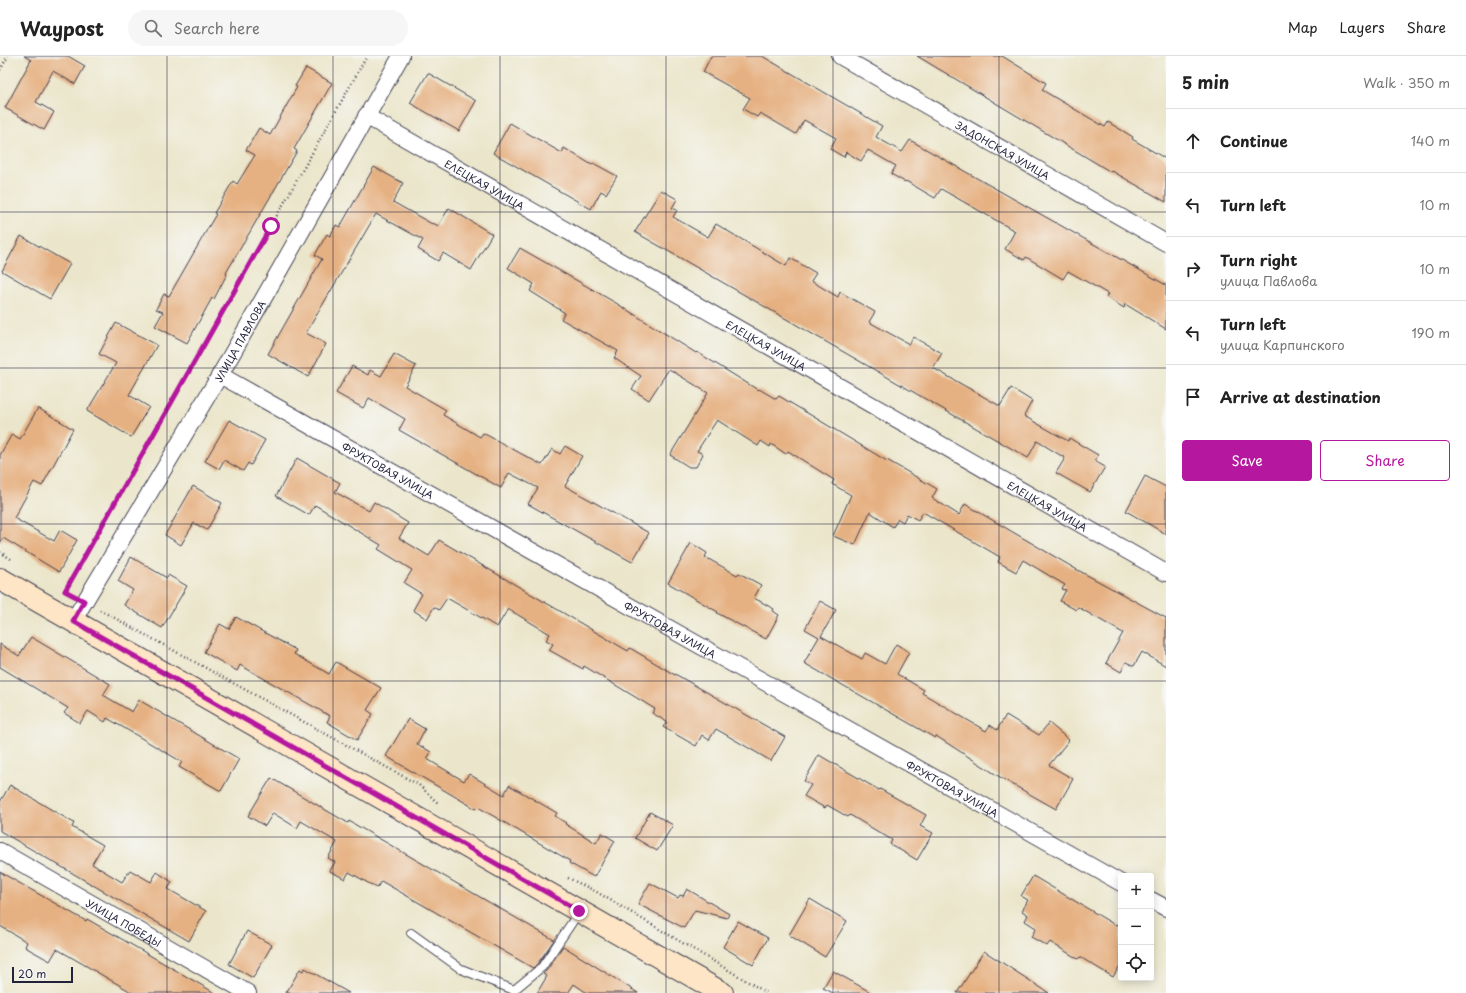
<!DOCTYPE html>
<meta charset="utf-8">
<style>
:root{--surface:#fff;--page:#f6f6f6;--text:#222;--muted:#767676;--line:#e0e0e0;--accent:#b5179e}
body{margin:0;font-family:"Playpen Sans",sans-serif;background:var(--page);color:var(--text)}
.controls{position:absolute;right:12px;bottom:12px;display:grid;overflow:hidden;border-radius:4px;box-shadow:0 2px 10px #0003}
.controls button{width:36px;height:36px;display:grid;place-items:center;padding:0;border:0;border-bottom:1px solid var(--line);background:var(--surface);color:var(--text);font:20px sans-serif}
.scale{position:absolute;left:12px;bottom:10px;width:61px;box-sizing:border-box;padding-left:4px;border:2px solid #22223b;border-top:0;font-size:11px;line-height:14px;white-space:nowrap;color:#22223b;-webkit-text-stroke:3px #f6f6f2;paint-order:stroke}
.stop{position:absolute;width:12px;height:12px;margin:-9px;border:3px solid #b5179e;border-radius:50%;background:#fff}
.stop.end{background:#b5179e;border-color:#fff;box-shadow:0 1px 4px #0008}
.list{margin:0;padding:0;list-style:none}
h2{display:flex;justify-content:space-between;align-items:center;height:52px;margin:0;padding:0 16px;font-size:17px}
h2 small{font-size:13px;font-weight:400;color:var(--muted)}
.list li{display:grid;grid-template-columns:26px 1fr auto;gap:12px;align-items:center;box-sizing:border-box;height:64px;padding:0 16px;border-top:1px solid var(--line)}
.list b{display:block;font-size:15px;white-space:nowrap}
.list p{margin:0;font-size:13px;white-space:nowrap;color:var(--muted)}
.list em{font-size:13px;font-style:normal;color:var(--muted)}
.actions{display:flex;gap:8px;padding:12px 16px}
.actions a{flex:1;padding:9px 0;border:1px solid var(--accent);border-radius:4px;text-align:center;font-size:14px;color:var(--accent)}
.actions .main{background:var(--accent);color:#fff}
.icon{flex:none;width:22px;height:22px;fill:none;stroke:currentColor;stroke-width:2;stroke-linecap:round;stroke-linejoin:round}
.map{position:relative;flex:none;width:1166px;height:937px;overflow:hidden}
header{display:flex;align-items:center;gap:24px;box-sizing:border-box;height:56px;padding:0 20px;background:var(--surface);border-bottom:1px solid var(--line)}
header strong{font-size:19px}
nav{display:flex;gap:22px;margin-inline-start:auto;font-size:14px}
.search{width:280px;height:36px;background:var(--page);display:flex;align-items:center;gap:10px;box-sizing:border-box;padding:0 14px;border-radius:22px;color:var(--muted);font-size:15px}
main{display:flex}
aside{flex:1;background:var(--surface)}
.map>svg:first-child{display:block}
</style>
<header>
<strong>Waypost</strong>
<div class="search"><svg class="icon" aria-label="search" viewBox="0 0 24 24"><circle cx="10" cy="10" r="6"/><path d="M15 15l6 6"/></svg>Search here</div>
<nav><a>Map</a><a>Layers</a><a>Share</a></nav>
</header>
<main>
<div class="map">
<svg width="1166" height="937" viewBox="0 0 1166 937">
<rect width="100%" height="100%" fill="#f6f6f2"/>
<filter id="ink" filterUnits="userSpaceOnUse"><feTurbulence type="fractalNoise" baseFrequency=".025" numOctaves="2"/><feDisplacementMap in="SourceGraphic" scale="8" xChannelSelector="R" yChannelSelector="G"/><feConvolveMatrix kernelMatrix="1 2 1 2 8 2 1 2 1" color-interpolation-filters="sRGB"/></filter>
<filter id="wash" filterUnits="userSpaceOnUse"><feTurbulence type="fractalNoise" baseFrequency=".012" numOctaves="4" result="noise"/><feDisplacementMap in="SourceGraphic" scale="16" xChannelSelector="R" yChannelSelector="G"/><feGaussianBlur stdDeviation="0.9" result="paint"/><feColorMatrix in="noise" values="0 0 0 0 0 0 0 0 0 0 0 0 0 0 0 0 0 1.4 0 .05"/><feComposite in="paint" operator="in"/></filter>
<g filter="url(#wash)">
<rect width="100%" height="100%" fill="#ebe6cb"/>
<g id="blocks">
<g fill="#e6b182">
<polygon points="24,0 68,0 85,10 75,28 53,15 36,46 54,56 44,74 5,52 31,4"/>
<polygon points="711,0 762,0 882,70 876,81 902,96 910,84 966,116 1166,229 1166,273 1125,248 1124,252 1106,241 1108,238 1068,215 1063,223 1026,201 1024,204 1005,193 1015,175 941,133 935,142 906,125 905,126 891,118 896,110 868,94 861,105 846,96 844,101 830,93 836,82 804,64 796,78 760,57 757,61 743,53 750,42 703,16"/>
<polygon points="917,0 1002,0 1046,27 1042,34 1105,71 1108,66 1133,81 1132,83 1166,103 1166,146 1112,115 1111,116"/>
<polygon points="306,12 332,27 294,93 297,95 226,217 227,218 214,243 212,242 187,287 155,270 163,256 156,253 164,238 169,240 216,158 214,157 233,125 237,128 255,99 246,94 259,72 270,79 297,31 295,30"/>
<polygon points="428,17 476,45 459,75 410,47"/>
<polygon points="510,67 562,97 564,92 592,109 593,107 617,120 606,138 601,135 591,153 493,97"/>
<polygon points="374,111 403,127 393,146 432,168 433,167 438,170 449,152 492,178 471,214 443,197 438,205 418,193 423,184 376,158 306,277 326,288 308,321 268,298 322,203 315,199 327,178 330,180 336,169 340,171"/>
<polygon points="661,134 677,143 672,152 677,154 673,161 708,181 716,168 786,210 790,202 816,217 811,225 838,241 840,236 875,256 869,266 909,288 913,281 942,297 933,312 1000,350 1011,332 1032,345 1024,360 1068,385 1069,382 1098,399 1095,405 1105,411 1090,436 1056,417 1065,402 1037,385 1028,402 635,176"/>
<polygon points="21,180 70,208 50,243 2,215"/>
<polygon points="520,192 616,247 696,297 697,296 758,334 759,333 776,343 779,340 887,405 887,404 937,433 932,442 959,459 965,448 1074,512 1166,562 1166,610 1142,596 1134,610 1126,606 1121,616 1106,607 1123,577 1078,551 1076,554 1060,545 1066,534 1062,533 1065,529 1023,504 1016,516 998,506 1000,501 923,456 918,464 907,458 903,466 898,463 893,471 870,456 855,489 833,480 851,439 832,428 834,424 788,395 786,398 771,388 770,391 761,385 758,390 717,364 697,395 703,398 696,411 689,411 670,399 708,337 669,313 649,344 632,333 641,320 614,302 618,295 561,263 565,257 530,235 534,228 508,212"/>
<polygon points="116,267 157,289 129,339 149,351 131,381 87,355 116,307 99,298"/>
<polygon points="394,298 416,310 405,330 446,354 443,359 480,381 483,377 542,409 552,393 560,398 565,390 582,400 565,430 649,477 632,506 528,448 538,432 509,417 501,432 399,374 405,363 369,342 363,352 336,337 352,310 368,319 370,314 381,320"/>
<polygon points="38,352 73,373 42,430 34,426 14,462 54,485 60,474 77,484 59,516 3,482 0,487 0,399 12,378 20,383"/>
<polygon points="229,364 265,384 251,409 248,407 243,415 224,404 219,413 205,405"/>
<polygon points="297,402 340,427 335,436 369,455 374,446 408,467 399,482 429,500 439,484 628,595 630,592 675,619 675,618 785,681 771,705 716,673 709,684 702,679 696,690 663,671 667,666 652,657 655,653 584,610 583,613 549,594 553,588 546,584 550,578 508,553 497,571 447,542 439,554 434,551 427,563 413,554 422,538 404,527 412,514 378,493 381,489 315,449 309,459 276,440"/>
<polygon points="1145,420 1166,431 1166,478 1126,455"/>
<polygon points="193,430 222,447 207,474 194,467 181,489 165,479"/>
<polygon points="691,487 707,497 705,501 737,519 739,517 761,529 754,542 774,553 773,555 779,559 766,583 717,557 718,556 668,527"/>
<polygon points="131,501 167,522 168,519 187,530 162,572 124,549 133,534 118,525"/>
<polygon points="820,545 836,554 821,580 862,603 865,597 885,608 896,588 909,596 897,618 924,634 922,637 986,675 990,669 997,674 1006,659 1039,679 1049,667 1069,684 1049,709 1073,723 1056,753 1003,723 936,680 935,682 804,607 819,581 805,573"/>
<polygon points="236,561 296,594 294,598 329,618 336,606 381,632 367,654 373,658 357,684 327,666 330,660 240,609 237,615 204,596 220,568 229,573"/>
<polygon points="31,581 110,628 103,639 132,656 139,644 239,703 221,735 179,711 182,706 107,662 105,666 88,655 80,667 64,657 68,652 0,611 0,588 19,600"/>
<polygon points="408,663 425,673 417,688 431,696 427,703 464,725 469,718 504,739 509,729 557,757 555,760 566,767 565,768 596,787 602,777 615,785 594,821 569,807 570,805 478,751 476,753 386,700"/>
<polygon points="819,699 879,734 880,733 926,759 920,770 933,777 917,804 890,788 892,784 850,759 848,761 827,749 825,752 804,740 811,729 804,725"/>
<polygon points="271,722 348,767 349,765 554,884 538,907 533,912 381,825 377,832 349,816 345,823 330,815 335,806 328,802 337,786 301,765 297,772 273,757 265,770 248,760"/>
<polygon points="10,729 74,767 72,771 103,789 92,808 122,826 130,814 151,826 157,816 172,826 168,833 206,855 189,885 0,775 0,746"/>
<polygon points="650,756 673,769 657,795 635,782"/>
<polygon points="0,816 86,865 87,863 215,937 133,937 57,893 50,905 25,891 27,886 0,870"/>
<polygon points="1033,820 1115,869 1116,868 1121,871 1121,908 1113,921 1080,901 1078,903 1050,886 1047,890 1031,881 1036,872 1025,865 1028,859 1022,855 1028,844 1021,840"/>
<polygon points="650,827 678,842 680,839 683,840 687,833 729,858 727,862 695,854 684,872 638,848"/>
<polygon points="810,843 847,865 825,901 789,879"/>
<polygon points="738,865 768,882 753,909 723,891"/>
<polygon points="247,875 272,889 253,922 229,908"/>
<polygon points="563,890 638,937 587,937 574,928 568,937 537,937 547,920 543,918 547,914"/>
<polygon points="984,895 1049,937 957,937"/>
<polygon points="305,912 349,937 286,937 300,913 303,915"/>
<polygon points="833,915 872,937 833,937 823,932"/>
</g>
</g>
</g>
<g filter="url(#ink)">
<use href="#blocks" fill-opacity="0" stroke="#403f51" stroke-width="1"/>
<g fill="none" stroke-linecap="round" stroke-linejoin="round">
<defs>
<polyline id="lane" points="411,877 461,913 514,934 542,911 579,856"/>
<g id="street">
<path id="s1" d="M840,0L1166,187"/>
<path id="s2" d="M366,60L1166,517"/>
<path id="s3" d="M220,319L1121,827"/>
<path id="s4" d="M73,565L220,319L401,0"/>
<path id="s5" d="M0,795L248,937"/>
<polyline points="1151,844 1166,852"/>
</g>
<polyline id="secondary" points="0,523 722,937"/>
</defs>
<use href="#lane" stroke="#403f51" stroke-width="10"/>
<use href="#street" stroke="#403f51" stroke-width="18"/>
<use href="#secondary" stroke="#403f51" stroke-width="24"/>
<g stroke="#403f51" stroke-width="2.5" stroke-dasharray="1 3" stroke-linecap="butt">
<polyline points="0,14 8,0"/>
<polyline points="0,496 11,503"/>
<polyline points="64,534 65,535 367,0"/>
<polyline points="100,554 419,729 439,748"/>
<polyline points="568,822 595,835 767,937"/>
</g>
<use href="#lane" stroke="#fff" stroke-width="8"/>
<use href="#street" stroke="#fff" stroke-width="16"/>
<use href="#secondary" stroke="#fde5c5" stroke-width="22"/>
</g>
</g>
<g fill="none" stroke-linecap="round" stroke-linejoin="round" filter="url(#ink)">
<polyline stroke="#b5179e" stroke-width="5" points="271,170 65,535 84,545 73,565 579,855"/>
</g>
<path fill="none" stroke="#22223b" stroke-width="1" stroke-opacity="0.55" d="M167,0V937M333,0V937M500,0V937M666,0V937M833,0V937M999,0V937M0,156H1166M0,312H1166M0,468H1166M0,625H1166M0,781H1166"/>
<g text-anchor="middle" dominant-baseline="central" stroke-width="3" stroke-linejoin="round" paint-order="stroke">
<g font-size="10" fill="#22223b" stroke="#f6f6f2">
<text stroke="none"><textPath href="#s1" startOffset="188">ЗАДОНСКАЯ УЛИЦА</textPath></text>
<text stroke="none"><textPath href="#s2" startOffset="137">ЕЛЕЦКАЯ УЛИЦА</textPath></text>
<text stroke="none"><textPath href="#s4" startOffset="326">УЛИЦА ПАВЛОВА</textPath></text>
<text stroke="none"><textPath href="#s2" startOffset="461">ЕЛЕЦКАЯ УЛИЦА</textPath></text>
<text stroke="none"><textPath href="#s3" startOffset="193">ФРУКТОВАЯ УЛИЦА</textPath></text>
<text stroke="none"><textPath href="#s2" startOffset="785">ЕЛЕЦКАЯ УЛИЦА</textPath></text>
<text stroke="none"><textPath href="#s3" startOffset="517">ФРУКТОВАЯ УЛИЦА</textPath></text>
<text stroke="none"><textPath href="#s3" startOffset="841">ФРУКТОВАЯ УЛИЦА</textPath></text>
<text stroke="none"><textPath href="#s5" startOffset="143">УЛИЦА ПОБЕДЫ</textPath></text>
</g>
</g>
</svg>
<div class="controls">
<button>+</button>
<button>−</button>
<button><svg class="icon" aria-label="locate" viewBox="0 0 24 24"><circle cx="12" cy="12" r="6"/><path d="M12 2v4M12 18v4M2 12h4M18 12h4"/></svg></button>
</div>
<div class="scale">20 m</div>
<div class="stop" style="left:271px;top:170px"></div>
<div class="stop end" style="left:579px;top:855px"></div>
</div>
<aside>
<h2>5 min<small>Walk · 350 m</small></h2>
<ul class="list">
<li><svg class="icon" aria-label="ahead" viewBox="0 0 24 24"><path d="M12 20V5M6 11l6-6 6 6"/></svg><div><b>Continue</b></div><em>140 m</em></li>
<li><svg class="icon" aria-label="left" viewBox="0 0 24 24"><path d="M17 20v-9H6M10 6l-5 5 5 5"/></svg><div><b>Turn left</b></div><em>10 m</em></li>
<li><svg class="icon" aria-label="right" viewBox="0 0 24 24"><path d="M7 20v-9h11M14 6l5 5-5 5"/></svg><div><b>Turn right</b><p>улица Павлова</p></div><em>10 m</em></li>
<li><svg class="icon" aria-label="left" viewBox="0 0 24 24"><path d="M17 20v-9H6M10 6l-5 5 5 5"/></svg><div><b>Turn left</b><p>улица Карпинского</p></div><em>190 m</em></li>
<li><svg class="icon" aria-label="arrive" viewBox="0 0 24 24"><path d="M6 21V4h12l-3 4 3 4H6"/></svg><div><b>Arrive at destination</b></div></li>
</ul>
<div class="actions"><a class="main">Save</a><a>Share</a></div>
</aside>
</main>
